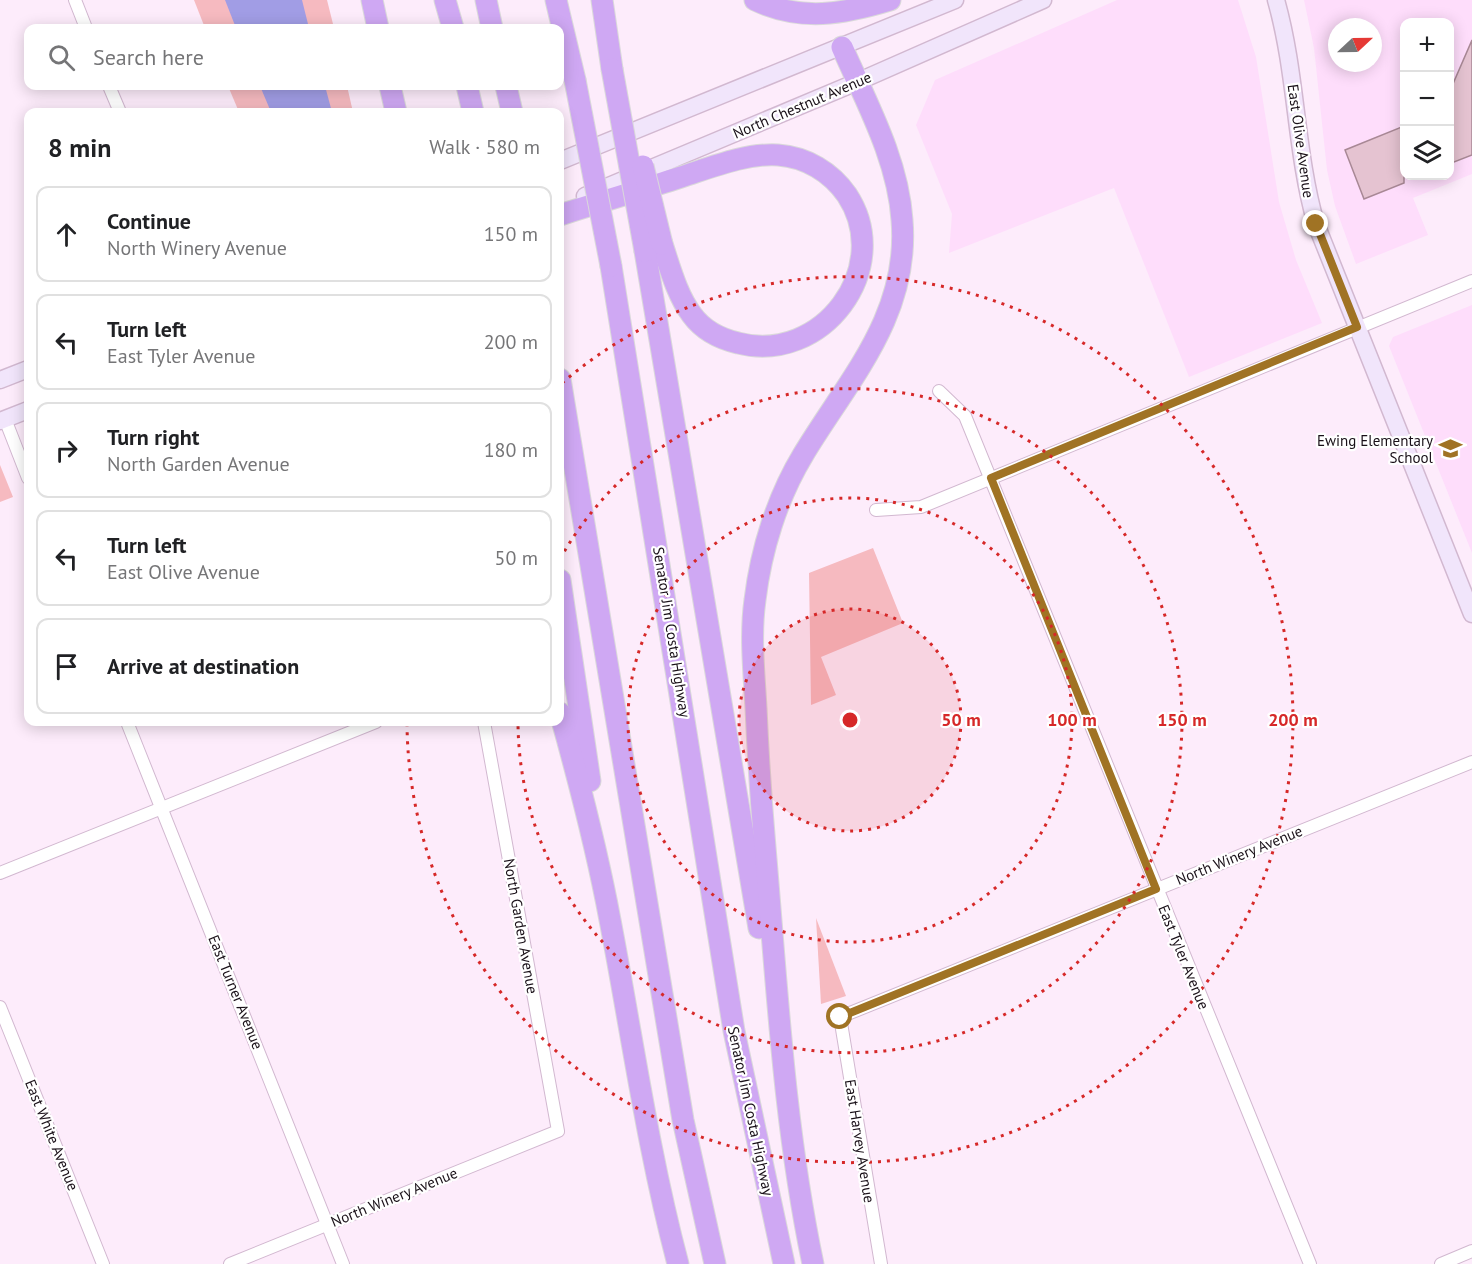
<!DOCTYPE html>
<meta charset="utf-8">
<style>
:root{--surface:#fff;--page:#f6f6f6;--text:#202124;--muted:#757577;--line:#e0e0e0}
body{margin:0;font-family:"PT Sans",sans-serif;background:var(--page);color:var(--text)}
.controls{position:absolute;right:18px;top:18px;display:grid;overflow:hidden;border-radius:12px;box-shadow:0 3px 15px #0003}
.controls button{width:54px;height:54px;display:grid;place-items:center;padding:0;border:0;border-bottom:2px solid var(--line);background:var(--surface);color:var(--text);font:30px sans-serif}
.compass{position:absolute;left:1328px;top:18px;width:54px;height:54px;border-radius:50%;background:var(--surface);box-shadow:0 3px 15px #0003;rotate:68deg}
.stop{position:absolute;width:18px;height:18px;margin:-14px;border:4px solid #a07324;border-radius:50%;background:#fff}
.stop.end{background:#a07324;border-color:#fff;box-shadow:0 2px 6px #0008}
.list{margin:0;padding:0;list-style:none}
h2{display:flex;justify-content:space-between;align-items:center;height:78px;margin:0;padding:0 24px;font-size:26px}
h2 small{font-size:20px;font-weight:400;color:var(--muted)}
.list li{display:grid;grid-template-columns:39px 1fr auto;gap:18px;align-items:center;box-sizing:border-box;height:96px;margin:0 12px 12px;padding:0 12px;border:2px solid var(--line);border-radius:12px}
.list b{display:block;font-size:22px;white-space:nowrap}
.list p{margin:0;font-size:20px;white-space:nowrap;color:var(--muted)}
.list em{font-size:20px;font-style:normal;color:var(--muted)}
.icon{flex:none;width:33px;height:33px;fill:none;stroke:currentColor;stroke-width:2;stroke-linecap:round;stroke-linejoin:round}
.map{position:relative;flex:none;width:1472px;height:1264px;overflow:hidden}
.search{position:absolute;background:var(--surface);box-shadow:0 3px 15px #0003;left:24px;top:24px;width:540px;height:66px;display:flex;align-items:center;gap:15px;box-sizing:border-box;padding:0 21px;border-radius:12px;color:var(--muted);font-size:22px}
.panel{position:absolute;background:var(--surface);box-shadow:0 3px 15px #0003;left:24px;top:108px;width:540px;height:618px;border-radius:12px}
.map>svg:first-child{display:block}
</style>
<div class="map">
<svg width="1472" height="1264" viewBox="0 0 1472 1264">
<rect width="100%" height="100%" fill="#fdecfb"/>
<g fill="#feddfb" fill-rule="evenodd">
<polygon points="1117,0 1238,0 1256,57 1279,202 1296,260 1322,323 1189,377 1114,188 949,253 952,214 916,125 935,80"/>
<path d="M1304,0H1472V174L1413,198L1428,235L1356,264L1335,206L1327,170L1314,48ZM1404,22H1450V176H1404ZM1337,27H1373V63H1337Z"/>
<polygon points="1472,305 1472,553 1389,346 1393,337"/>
</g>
<g fill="#f6bac0">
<polygon points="194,0 327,0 334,28 205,28"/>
<polygon points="228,86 347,86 353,112 239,112"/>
<polygon points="0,465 13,497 0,502"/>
<polygon points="873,548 903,623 821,657 836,695 811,705 809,573"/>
<polygon points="816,918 846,996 821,1004"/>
</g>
<g fill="#a19de5">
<polygon points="225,0 302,0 309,28 236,28"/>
<polygon points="260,86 325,86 332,112 271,112"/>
</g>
<g fill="#e5c3d1" stroke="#a88895" stroke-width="1.5">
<polygon points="1472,40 1472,155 1449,164 1449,93"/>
<polygon points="1404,126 1404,183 1364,199 1345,150"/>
</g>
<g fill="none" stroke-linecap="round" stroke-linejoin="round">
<defs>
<g id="minor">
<polyline points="75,0 86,28"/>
<polyline points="109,86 120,112"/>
<polyline points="939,391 965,416 1310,1264"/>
<polyline points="5,419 28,478"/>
<polyline points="876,510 921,507 1472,281"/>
<polyline points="127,722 343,1264"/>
<polyline points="0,873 376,722"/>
<polyline points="0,1007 103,1264"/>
<polyline points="230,1264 558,1131 484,722"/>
<polyline points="881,1264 840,1017 1472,762"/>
<polyline points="1441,1264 1472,1251"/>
</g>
<g id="secondary">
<path d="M1276,0C1297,74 1295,151 1316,224L1472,614"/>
<polyline points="560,161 955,0"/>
<polyline points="585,196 857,82 1043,0"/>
<polyline points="0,380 28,369"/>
<polyline points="0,421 28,410"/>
</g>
<g id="motorway">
<polyline points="372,0 378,28"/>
<polyline points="445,0 453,28"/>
<polyline points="486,0 492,28"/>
<polyline points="556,0 575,80"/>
<polyline points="602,0 612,69"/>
<path d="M755,0C801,22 844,14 890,0"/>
<polyline points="390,86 396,112"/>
<polyline points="467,86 473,112"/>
<polyline points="506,86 512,112"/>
<path d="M560,215C600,202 641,190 681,177C712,167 746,153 778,155C806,157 831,172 847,195C895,268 822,365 738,343C721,339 703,330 692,315C677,295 670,268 662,244"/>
<polyline points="645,251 759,928"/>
<polyline points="611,266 734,1031 784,1264"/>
<polyline points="560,379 683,1120 715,1264"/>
<polyline points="560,580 590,781"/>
<path d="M560,713C579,781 597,850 610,920C632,1035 648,1151 678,1264"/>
<path d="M813,1264C784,1126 777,987 765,847C761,801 758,754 756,708C754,672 750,635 755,600C761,550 777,498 803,455C848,380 910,316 902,220C898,159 866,102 842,47"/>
</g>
</defs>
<use href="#minor" stroke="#d2b8d0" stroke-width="14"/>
<use href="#secondary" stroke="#d2b8d0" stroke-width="19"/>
<use href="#motorway" stroke="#dad9da" stroke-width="23"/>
<use href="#minor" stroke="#fff" stroke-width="12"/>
<use href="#secondary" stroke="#f1e5fb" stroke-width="16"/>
<use href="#motorway" stroke="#cfa8f3" stroke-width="21"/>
<defs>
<g id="motorway-bridge">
<polyline points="612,69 645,251"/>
<polyline points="575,80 611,266"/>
<polyline points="643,166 662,244"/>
</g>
</defs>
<use href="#motorway-bridge" stroke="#dad9da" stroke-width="23" stroke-linecap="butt"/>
<use href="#motorway-bridge" stroke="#cfa8f3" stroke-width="21"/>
</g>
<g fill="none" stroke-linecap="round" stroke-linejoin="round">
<polyline stroke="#a07324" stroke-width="8" points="840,1017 1156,889 991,478 1357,327 1316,224"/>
</g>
<circle cx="850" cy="720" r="111" fill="#d62828" fill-opacity=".12"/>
<g fill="none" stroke="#d62828" stroke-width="3" stroke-dasharray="3 6">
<circle cx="850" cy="720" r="111"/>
<circle cx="850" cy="720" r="222"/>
<path d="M560 559A332 332 0 1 1 518 723"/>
<path d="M562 383A443 443 0 1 1 407 724"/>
</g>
<defs>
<symbol id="school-bare" viewBox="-9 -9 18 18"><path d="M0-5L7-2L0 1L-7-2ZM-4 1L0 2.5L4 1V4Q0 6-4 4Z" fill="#a07324" stroke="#fff" stroke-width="2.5" paint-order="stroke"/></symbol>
</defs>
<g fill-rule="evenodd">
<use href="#school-bare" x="1434" y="432" width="33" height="33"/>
</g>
<g text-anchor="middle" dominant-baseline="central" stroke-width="4.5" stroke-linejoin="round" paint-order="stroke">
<g font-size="15" fill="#191018" stroke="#fff">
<text transform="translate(802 105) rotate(-23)">North Chestnut Avenue</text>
<text transform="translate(1301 141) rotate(82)">East Olive Avenue</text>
<text transform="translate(672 632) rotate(81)">Senator Jim Costa Highway</text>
<text transform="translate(1239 855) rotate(-22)">North Winery Avenue</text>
<text transform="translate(521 926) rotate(80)">North Garden Avenue</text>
<text transform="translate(1184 957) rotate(68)">East Tyler Avenue</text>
<text transform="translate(236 992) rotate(68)">East Turner Avenue</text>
<text transform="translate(751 1111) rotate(78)">Senator Jim Costa Highway</text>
<text transform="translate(52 1135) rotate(68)">East White Avenue</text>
<text transform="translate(860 1141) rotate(81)">East Harvey Avenue</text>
<text transform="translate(394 1197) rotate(-22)">North Winery Avenue</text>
</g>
<g font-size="15" fill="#191018" stroke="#fff" text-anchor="end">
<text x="1433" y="440">Ewing Elementary<tspan x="1433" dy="17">School</tspan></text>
</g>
</g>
<circle cx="850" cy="720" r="9" fill="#d62828" stroke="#fff" stroke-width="3"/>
<g font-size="18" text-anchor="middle" font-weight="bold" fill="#d62828" stroke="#fff" stroke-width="4.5" stroke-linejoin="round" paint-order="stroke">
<text x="961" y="726">50 m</text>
<text x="1072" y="726">100 m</text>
<text x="1182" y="726">150 m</text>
<text x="1293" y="726">200 m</text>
</g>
</svg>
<div class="controls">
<button>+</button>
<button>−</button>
<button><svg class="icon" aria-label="layers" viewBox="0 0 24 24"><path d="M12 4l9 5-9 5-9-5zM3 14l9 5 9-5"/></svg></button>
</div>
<svg class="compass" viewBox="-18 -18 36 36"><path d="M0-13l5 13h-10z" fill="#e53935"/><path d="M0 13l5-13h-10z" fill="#757577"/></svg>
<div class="stop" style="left:840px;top:1017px"></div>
<div class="stop end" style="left:1316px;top:224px"></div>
<div class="search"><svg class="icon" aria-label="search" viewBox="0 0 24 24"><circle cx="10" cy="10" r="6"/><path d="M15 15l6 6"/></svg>Search here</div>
<section class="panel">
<h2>8 min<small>Walk · 580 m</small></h2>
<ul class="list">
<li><svg class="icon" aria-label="ahead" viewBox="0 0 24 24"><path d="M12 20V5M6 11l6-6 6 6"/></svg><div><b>Continue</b><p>North Winery Avenue</p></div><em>150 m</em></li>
<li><svg class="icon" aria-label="left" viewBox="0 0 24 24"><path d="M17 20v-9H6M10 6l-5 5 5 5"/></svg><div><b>Turn left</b><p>East Tyler Avenue</p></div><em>200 m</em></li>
<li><svg class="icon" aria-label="right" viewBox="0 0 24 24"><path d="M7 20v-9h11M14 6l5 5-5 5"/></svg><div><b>Turn right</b><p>North Garden Avenue</p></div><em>180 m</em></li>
<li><svg class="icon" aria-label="left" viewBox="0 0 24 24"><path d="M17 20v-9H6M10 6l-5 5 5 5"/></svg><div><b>Turn left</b><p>East Olive Avenue</p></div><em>50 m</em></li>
<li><svg class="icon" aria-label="arrive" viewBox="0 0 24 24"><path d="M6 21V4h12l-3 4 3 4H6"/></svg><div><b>Arrive at destination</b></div></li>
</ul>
</section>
</div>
